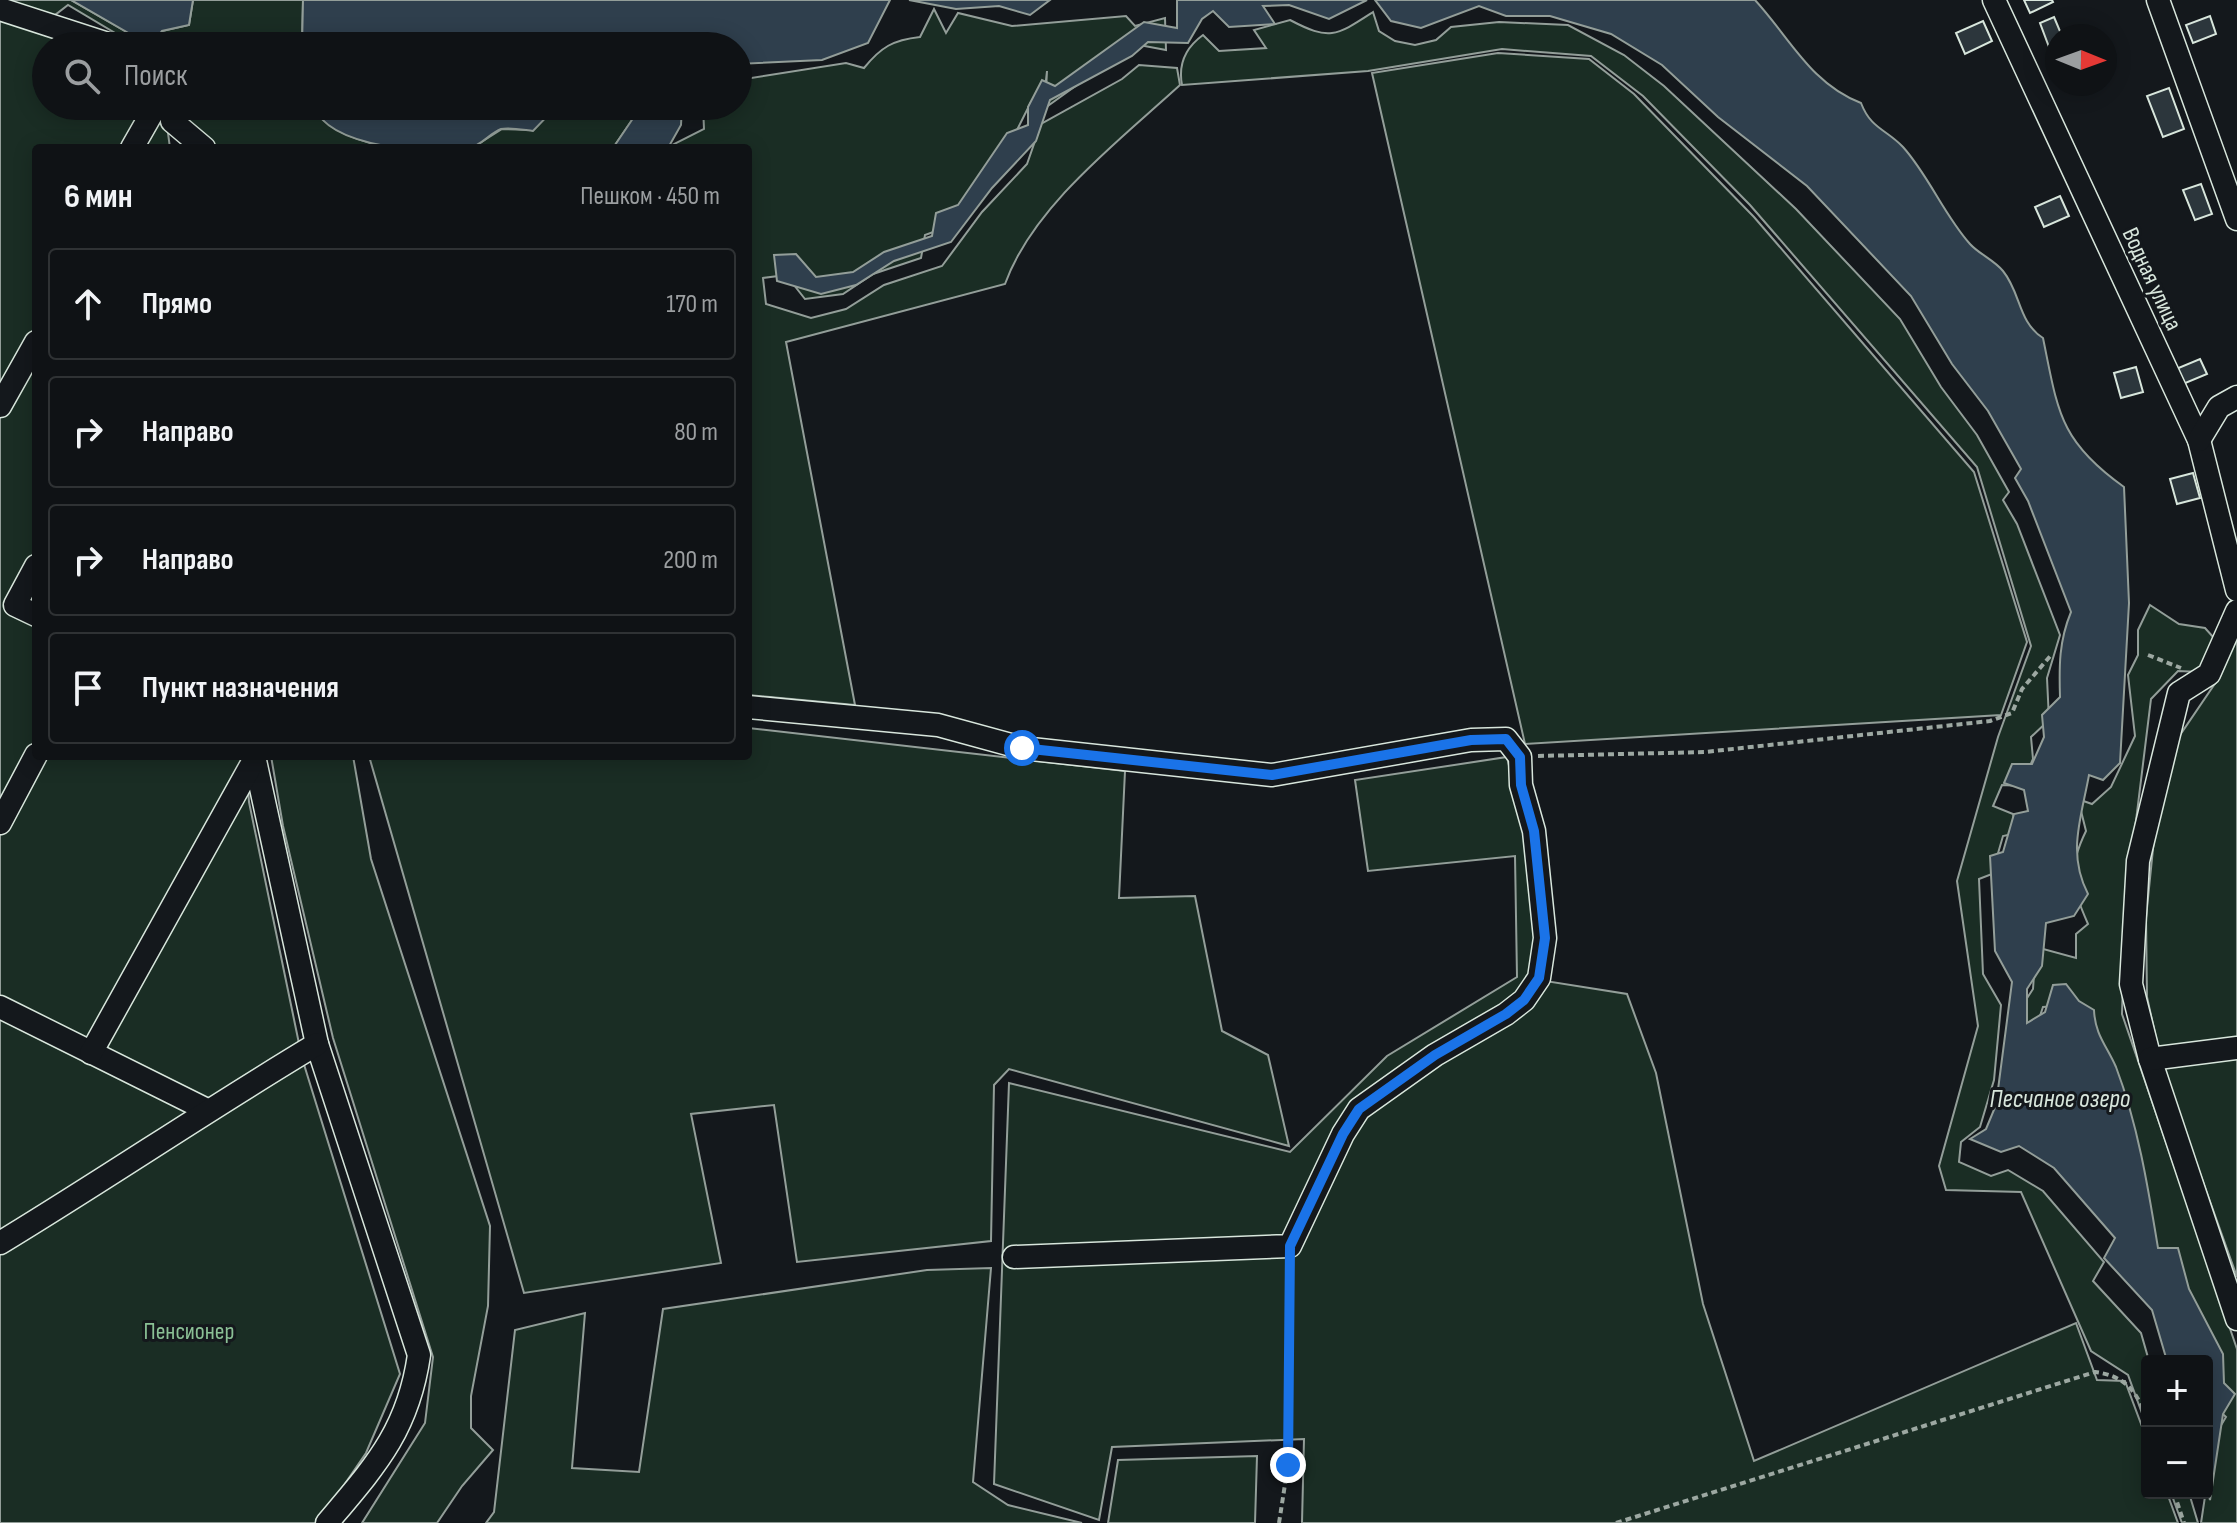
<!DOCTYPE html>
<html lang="ru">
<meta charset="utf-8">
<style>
:root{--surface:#0f1215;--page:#181b1e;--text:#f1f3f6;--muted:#9b9ea0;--line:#2f3234}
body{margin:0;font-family:"Sofia Sans Condensed",sans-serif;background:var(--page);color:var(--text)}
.controls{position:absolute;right:24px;bottom:24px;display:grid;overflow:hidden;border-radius:8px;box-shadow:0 4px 20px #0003}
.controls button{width:72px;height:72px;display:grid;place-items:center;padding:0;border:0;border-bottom:2px solid var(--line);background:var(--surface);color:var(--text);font:40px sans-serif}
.compass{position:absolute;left:2045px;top:24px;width:72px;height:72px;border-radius:50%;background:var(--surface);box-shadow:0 4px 20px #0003;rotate:91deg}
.stop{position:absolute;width:24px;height:24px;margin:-18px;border:6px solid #1a73e8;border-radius:50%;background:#fff}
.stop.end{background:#1a73e8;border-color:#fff;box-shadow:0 2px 8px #0008}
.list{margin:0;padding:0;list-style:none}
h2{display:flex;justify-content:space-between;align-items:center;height:104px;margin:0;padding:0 32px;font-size:34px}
h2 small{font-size:26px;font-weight:400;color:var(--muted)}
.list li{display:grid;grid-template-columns:52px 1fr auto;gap:24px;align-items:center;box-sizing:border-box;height:112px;margin:0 16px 16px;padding:0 16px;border:2px solid var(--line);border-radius:8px}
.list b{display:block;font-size:30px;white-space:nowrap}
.list em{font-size:26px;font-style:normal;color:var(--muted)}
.icon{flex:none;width:44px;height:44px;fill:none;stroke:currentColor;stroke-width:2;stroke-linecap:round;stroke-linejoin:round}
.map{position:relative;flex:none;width:2237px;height:1523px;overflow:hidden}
.search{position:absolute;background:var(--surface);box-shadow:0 4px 20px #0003;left:32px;top:32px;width:720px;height:88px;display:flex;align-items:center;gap:20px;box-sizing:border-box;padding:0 28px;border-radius:44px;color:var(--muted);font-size:30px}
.panel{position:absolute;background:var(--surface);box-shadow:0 4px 20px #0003;left:32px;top:144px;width:720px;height:616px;border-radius:8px}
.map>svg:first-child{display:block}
</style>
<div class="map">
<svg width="2237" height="1523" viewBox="0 0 2237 1523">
<rect width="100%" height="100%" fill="#14181c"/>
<g fill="#1a2d24" stroke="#939e99" stroke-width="2">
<polygon points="5,0 71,0 151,46 162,31 189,25 193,0 303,0 302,46 137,46 68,5 51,18"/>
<polygon points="0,6 84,46 46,46 46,106 159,106 166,118 170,148 36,148 36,756 246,756 249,802 302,1058 400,1374 366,1453 318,1523 0,1523"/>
<path d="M934,9L946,33L958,13L1012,26L1126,16L1135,26L1165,18L1166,50L1134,44L1045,108L1047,71L1043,107L1031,102L1017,130L947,227L925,235L921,258L873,274L843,294L805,299L786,275L763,278L766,304L811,318L846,309L884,285L942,266L982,212L1027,164L1041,124L1122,79L1139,65L1177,68L1180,85C1120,140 1033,206 1005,284L786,342L855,705L748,695V148H672V145L704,129L703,106H738V80L846,63L864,68C881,47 893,40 920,37Z"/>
<path d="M1373,12L1379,31L1395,41L1415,45L1436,40L1451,27L1499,22L1568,25L1624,55L1664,86L1796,209L1900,319L1941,387L1977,435L2009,492L2003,500L2017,524L2060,635L2047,678L2049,720L2031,737L2033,759L2021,786L2002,785L1993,806L2013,814L2017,833L2003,836L1992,874L1979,879L1983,974L2001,1005L1994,1080L1980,1127L1961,1142L1959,1162L1991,1176L2008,1170L2043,1191L2104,1262L2093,1281L2141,1333L2149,1361L2147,1427L2128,1375L2091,1351L2021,1192L1946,1190L1939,1166L1978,1026L1957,881L1998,737L2031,646L1977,467L1750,205L1643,96L1591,56L1502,49L1368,71L1182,85C1178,64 1185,48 1203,35L1219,51L1266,48L1254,30L1290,20C1330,41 1336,36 1373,12Z"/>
<polygon points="1498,53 1589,59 1634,94 1754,217 1974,472 2027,642 2001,715 1525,744 1372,73"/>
<path d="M183,106H314C323,131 363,141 387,148H187L188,121Z"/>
<polygon points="565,106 641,107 613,148 472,148 502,129 533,130 553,110"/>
<path d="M2150,605L2179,624L2205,628L2214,638L2201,672L2178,671L2151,699L2125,910L2122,1014L2237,1349V1523H2201L2214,1437L2226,1417L2214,1406L2207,1361L2149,1270L2057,1006L2043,1007L2034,1034L2018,1012L2033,989L2036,947L2076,958V934L2088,924C2071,885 2067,870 2086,831L2078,799L2092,804L2111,787L2135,736L2128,675L2138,655V630Z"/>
<polygon points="2237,633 2237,1277 2163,1070 2147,997 2146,918 2154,839 2174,744 2216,682"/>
<polygon points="748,728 1125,771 1119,898 1195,896 1222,1031 1268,1055 1289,1146 1009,1069 994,1085 991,1241 797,1262 774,1105 691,1114 721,1263 524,1293 369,756 748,756"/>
<polygon points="271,756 353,756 371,859 490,1226 488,1306 471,1396 471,1428 493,1450 462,1486 437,1523 362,1523 425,1423 433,1357 333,1038 283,826"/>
<polygon points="1507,757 1523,827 1545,981 1627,994 1656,1073 1703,1304 1754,1461 2076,1323 2097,1380 2125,1381 2147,1440 2147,1493 2167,1493 2178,1523 1302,1523 1304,1439 1112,1447 1099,1520 994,1484 1009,1083 1290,1152 1387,1056 1517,977 1515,856 1368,871 1355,780"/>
<polygon points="991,1268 973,1482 1008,1505 1082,1523 486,1523 494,1512 515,1330 585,1313 572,1468 639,1472 663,1309 927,1270"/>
<polygon points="1257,1456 1255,1523 1108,1523 1118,1460"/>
<polygon points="2171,1493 2189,1493 2198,1523 2182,1523"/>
</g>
<g fill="#2f3f4d" stroke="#939e99" stroke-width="2">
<polygon points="71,0 193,0 189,25 162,31 151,46"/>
<polygon points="303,0 890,0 868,43 822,60 738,64 738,46 302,46"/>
<polygon points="909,0 1050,0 1030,15 999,6 956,9"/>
<polygon points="1177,0 1367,0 1329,19 1289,5 1263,6 1275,24 1229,27 1213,11 1202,19 1188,43 1148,42 1132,56 1050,100 1036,141 992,188 951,242 894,261 856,285 821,294 777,281 774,255 796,254 816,277 853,272 884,252 932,236 936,213 958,205 1007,133 1028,125 1028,107 1042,80 1055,86 1144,22 1177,28"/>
<path d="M1375,0H1755C1790,38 1811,84 1861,103C1871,129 1886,129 1903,147C1929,176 1944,215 1970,244C1979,254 1994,260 2003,271C2021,293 2018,322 2043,338C2058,411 2059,441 2124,487L2129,603L2120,763L2103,780L2089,775C2081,819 2067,853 2088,894L2074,916L2046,923L2042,966L2027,989V1023L2045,1012L2053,985L2066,984L2079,1001L2094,1010C2095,1035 2107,1046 2116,1067C2138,1125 2148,1187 2158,1248H2178L2189,1289L2223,1354L2224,1383L2235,1394L2223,1414L2210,1500L2207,1490V1361H2167L2152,1310L2104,1258L2115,1238L2054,1168L2019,1146L2001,1152L1970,1139L1986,1129L1996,1105L2012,982L1995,951L1990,856L2003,852L2014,814L2028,811L2024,790L2004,783L2012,764H2032L2044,737L2042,715L2060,697C2059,666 2059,641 2071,612L2028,501L2015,478L2021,469L1988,411L1952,364L1911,296L1807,186L1718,117L1662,65L1611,34L1550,16H1506L1479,6L1421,28L1391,21Z"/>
<path d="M314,106H565L553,110L533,131C524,130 510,127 501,129C490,133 481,146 469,148C431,154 329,149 314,106Z"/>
<polygon points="631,106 682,106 681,125 668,148 613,148 640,108"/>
</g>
<g fill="#2c363c" stroke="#d8e6dc" stroke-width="2">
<polygon points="2024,0 2052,0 2053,2 2030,13"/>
<polygon points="2210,16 2216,34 2193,43 2186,25"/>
<polygon points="2054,17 2062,36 2057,36 2057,44 2049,47 2040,23"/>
<polygon points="1983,21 1992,41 1965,54 1956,33"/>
<polygon points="2169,88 2184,129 2163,137 2147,96"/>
<polygon points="2201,184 2212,214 2195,220 2183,190"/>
<polygon points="2060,196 2069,216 2044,227 2035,207"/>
<polygon points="2200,359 2207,374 2183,384 2176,369"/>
<polygon points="2136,367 2143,392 2121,398 2114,373"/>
<polygon points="2193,473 2200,498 2177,504 2170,479"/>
</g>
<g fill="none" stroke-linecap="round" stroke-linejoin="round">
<defs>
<g id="minor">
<polyline points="1994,0 2199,440 2237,590"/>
<polyline points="2158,0 2237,219"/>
<polyline points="0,9 114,46"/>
<polyline points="170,106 172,121 204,148"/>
<polyline points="132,148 156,106"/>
<polyline points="0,406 36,342"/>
<polyline points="2199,440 2219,407 2237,397"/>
<polyline points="36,566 15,605 36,615"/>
<polyline points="2237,611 2209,674 2179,693 2138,861 2131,984 2150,1059 2237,1319"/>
<polyline points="748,707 938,725 1022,748 1272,775 1471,740 1506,739 1520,757 1521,785 1534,831 1545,938 1539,978 1524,1000 1506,1014 1435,1055 1359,1109 1343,1134 1290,1246 1014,1257"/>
<path d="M254,756L317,1044L419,1355C408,1431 375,1466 327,1523"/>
<polyline points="0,823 36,755"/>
<polyline points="0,1007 207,1110"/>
<polyline points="91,1053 254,760"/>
<polyline points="2150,1059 2237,1048"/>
<path d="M0,1243C107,1178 210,1108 317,1044"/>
</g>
</defs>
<use href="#minor" stroke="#d8e6dc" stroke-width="25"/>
<g stroke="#9da8a2" stroke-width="4" stroke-dasharray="6 4" stroke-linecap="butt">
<polyline points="2148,655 2181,668"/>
<polyline points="1538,756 1705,752 1990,721 2012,713 2022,689 2052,654"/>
<polyline points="2174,1493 2184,1523"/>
<polyline points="1279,1523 1288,1465 1289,1264"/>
<path d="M1616,1523L2095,1372C2126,1376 2137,1392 2147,1419"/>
</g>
<use href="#minor" stroke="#14181c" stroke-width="22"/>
</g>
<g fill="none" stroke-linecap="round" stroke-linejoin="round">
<polyline stroke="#1a73e8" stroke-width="10" points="1022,748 1272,775 1471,740 1506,739 1520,757 1521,785 1534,831 1545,938 1539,978 1524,1000 1506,1014 1435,1055 1359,1109 1343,1134 1290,1246 1288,1465"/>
</g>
<g text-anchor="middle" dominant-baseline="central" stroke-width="6" stroke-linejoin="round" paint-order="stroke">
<g font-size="24" fill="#d8e6dc" stroke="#14181c">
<text transform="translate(2152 279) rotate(65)">Водная улица</text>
</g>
<g font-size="24" fill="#8ac095" stroke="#14181c">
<text x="189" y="1331">Пенсионер</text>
</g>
<g font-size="26" font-style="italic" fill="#d8e6dc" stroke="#14181c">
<text x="2060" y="1099">Песчаное озеро</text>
</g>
</g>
</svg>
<div class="controls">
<button>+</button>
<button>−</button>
</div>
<svg class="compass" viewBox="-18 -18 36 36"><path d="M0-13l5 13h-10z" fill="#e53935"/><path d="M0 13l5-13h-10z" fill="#9b9ea0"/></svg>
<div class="stop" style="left:1022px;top:748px"></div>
<div class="stop end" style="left:1288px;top:1465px"></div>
<div class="search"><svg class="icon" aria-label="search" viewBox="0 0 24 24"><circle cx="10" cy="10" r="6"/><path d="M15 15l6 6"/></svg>Поиск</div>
<section class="panel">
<h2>6 мин<small>Пешком · 450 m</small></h2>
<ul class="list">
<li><svg class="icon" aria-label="ahead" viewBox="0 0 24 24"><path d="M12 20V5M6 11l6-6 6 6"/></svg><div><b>Прямо</b></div><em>170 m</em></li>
<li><svg class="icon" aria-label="right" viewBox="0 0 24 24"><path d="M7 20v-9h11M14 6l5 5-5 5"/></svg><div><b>Направо</b></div><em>80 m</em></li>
<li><svg class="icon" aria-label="right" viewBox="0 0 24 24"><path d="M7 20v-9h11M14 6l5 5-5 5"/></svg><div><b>Направо</b></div><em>200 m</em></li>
<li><svg class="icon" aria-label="arrive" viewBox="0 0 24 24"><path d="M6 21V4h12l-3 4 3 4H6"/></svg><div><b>Пункт назначения</b></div></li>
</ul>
</section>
</div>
